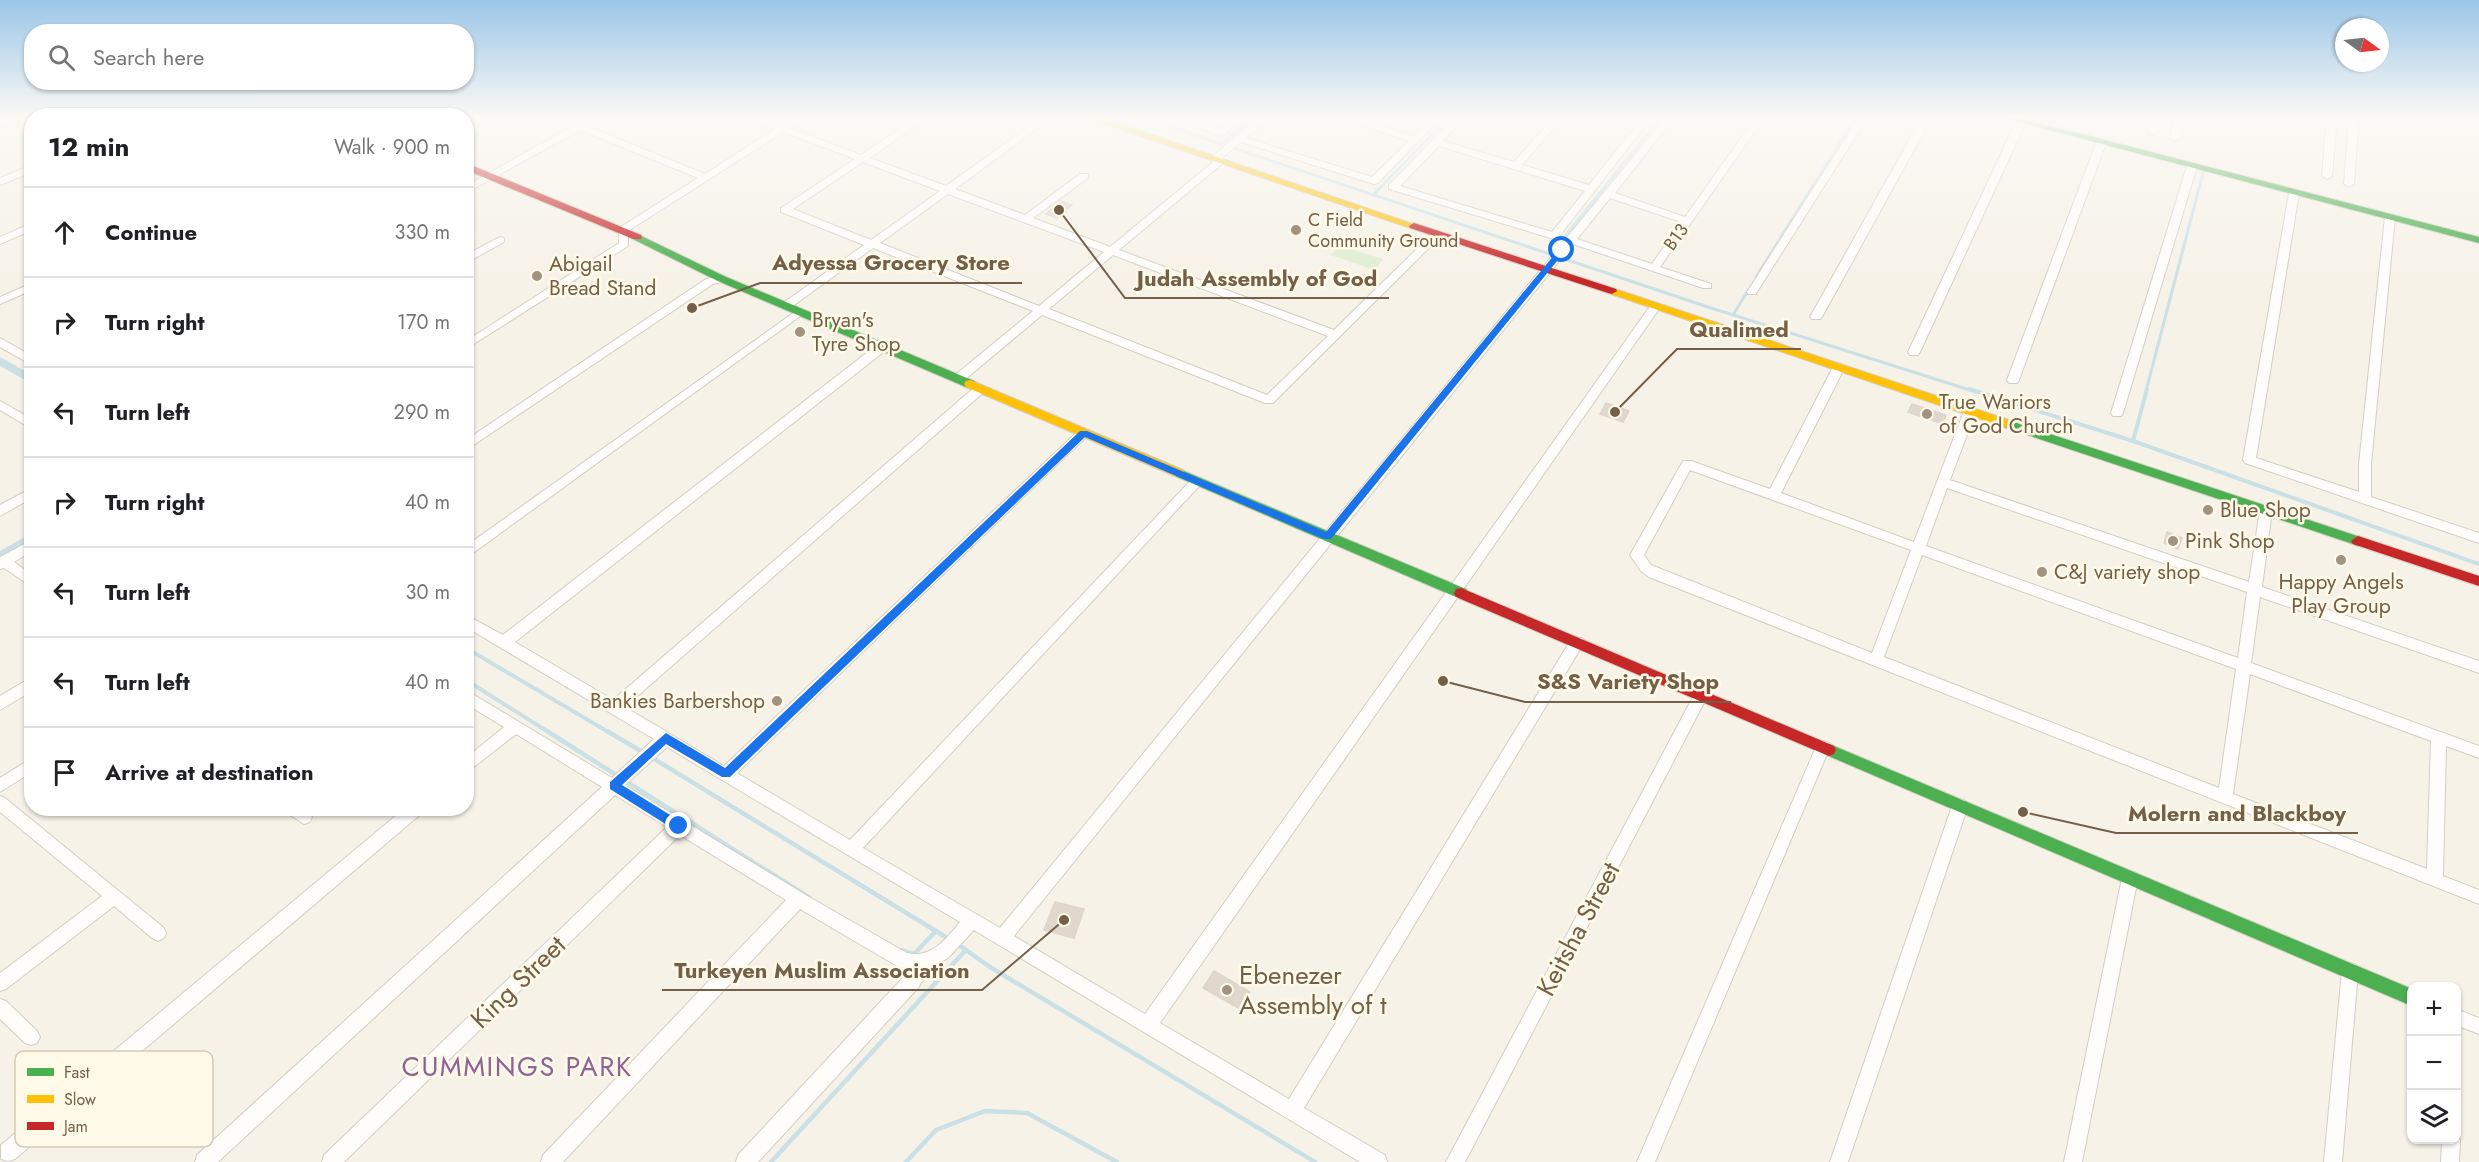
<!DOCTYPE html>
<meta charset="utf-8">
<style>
:root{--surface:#fff;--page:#f2f2f2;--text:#202124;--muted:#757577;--line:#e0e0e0}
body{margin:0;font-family:Jost,sans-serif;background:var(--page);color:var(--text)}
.controls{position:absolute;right:18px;bottom:18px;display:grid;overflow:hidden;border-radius:12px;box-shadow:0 2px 4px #0004}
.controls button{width:54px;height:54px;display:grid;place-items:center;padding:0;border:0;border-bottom:2px solid var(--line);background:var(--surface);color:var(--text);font:30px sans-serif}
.compass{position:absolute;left:2335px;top:18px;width:54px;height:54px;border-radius:50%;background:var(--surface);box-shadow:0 2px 4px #0004;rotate:105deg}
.stop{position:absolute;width:18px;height:18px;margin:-14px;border:4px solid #1a73e8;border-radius:50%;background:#fff}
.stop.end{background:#1a73e8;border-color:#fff;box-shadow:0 2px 6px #0008}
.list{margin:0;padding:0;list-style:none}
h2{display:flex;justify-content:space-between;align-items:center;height:78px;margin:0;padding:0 24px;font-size:26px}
h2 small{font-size:20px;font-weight:400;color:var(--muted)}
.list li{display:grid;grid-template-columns:39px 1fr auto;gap:18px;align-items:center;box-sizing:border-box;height:90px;padding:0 24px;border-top:2px solid var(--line)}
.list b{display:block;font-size:22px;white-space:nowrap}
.list em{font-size:20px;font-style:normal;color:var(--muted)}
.icon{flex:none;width:33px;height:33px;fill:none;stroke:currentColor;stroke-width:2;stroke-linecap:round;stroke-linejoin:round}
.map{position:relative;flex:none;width:2479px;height:1162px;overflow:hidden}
.search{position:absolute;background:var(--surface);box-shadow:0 2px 4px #0004;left:24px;top:24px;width:450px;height:66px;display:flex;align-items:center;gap:15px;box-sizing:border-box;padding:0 21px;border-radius:24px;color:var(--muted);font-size:22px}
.panel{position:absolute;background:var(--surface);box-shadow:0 2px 4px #0004;left:24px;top:108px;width:450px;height:708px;border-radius:24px}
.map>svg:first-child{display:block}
</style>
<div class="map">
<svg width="2479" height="1162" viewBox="0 0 2479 1162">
<rect width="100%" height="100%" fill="#f6f2e8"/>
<polygon fill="#deeed2" points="1341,246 1383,259 1375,270 1330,255"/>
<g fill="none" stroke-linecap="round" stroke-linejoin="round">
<g stroke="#c9e0e7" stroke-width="3">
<polyline points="1141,117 1708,307 1973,391"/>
<polyline points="1222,143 1254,117"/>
<polyline points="1374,194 1449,117"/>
<polyline points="1551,254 1661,117"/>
<polyline points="1756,277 1856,117"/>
<polyline points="1733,315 1749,289"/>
<polyline points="2146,391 2204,169"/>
</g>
<g stroke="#c9e0e7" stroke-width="4">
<polyline points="1969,389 2133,441 2479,564"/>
<polyline points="2133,441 2147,389"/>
<polyline points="466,648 610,733"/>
<polyline points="466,680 550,733"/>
</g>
<g stroke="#c9e0e7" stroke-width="4.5">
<polyline points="547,731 810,898"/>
<polyline points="607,731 644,753"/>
<polyline points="651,757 949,939"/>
<polyline points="956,943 990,967 1315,1162"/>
<polyline points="900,950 914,954 936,931"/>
<polyline points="771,1162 964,952"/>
<polyline points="906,1162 936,1130 985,1111 1027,1113 1117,1162"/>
</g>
<g fill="#c9e0e7" fill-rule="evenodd">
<polygon points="0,357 32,375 32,384 0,366"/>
<polygon points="32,533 32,544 0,562 0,551"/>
</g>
</g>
<g fill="#e0d8cd" stroke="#dfd6ca" stroke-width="1.5">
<polygon points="1061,201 1072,205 1057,218 1046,214"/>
<polygon points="1606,403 1629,411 1623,422 1600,414"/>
<polygon points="1912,404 1946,415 1943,424 1908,412"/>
<polygon points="2167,532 2182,538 2178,549 2164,543"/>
<polygon points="1055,902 1084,909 1074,938 1044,930"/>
<polygon points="1214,971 1250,992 1240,1009 1203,988"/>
</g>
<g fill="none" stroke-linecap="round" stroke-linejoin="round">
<defs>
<g id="street">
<polygon points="7,117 19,117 0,127 0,120"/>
<polygon points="471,117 483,117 466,127 466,120"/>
<path d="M589,117H601L587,126L705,174L775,129L747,117H761L782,125L794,117H805L790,128L861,155L917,117H928L870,158L946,186L1042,117H1053L955,189L1025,215L1080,174H1088V178L1033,218L1110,247L1213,162L1210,159L1212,157L1259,117H1269L1246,138L1372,177L1409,141L1338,117H1353L1413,136L1432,117H1442L1378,183L1374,184L1241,142L1222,158L1225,161L1223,163L1119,250L1334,330L1434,232H1442L1443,234L1273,403H1265L1042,315L962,382L958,383L952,379L954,376L1033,311L873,248L790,308H782V304L864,245L781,212V208L855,159L783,132L628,231V246L466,349V341L619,243V228L698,178L580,130L466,193V186ZM863,162L940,191L871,240L793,209ZM948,194L1104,252L1039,306L880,243ZM1113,255L1328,336L1267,395L1049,309Z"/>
<polygon points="1169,117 1184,117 1220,129 1234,117 1244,117 1222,136"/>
<path d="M1455,117H1465L1443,141L1514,162L1554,117H1563L1522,165L1589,185L1643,117H1652L1558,238L1554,239L1389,189V185ZM1439,146L1585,191L1552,232L1400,186Z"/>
<path d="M1666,117H1675L1615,193L1685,217L1756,117H1765L1660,267L1711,284V288H1703L1573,244L1014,936L1145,1014L1651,305H1659V309L1160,1023L1289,1099L1572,638H1582L1584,642L1582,646L1304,1108L1385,1155L1387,1162H1360L974,930L948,958L930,968L918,988L758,1162H736L738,1155L910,970L897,966L800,909L563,1162H541L543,1155L786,900L680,835L344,1162H322L324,1155L667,827L615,795L218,1162H195L197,1155L602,787L516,734L466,773V758L504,727L466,704V690L612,778L654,739L466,627V615L503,635L878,344H886V350L515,642L613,700L976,386H984L986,389L984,392L625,707L724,766L1079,430H1087L1089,433L1087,436L737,773L850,840L1193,478H1201L1203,481L1201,484L863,848L1000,928ZM1610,198L1681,222L1652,264L1577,239ZM667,747L960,922C946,939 931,959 907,953L804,894L625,785Z"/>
<polygon points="1859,117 1868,117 1757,292 1756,294 1748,294 1747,292"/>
<polygon points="1922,117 1932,117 1822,317 1820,319 1812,319 1810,317"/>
<polygon points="2152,117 2162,117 2158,132 2153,135 2148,132"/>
<polygon points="2175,117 2185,117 2180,138 2175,141 2170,138"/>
<polygon points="2327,117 2337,117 2332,176 2327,179 2322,176"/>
<polygon points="2349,117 2359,117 2354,184 2349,187 2344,184"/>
<polygon points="2021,119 2026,122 1920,352 1918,355 1910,355 1908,352 2016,122"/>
<polygon points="2101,140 2106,143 2019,380 2017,383 2009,383 2007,380 2096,143"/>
<polygon points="2192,163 2197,166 2123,413 2121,416 2113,416 2111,413 2187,166"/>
<polygon points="32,165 32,172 0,185 0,178"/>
<polygon points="2294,190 2299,193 2256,458 2359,492 2359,464 2385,217 2386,215 2394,215 2395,217 2371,464 2371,497 2479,533 2479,543 2245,463 2243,460 2289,193"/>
<polygon points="32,223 32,230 0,244 0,237"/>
<polygon points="500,237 504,238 504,242 466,263 466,255"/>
<polygon points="722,276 727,279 726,281 713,284 466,450 466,440 706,279"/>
<polygon points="32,283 32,290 0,304 0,297"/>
<polygon points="799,309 803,310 803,314 466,558 466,546"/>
<polygon points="0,338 32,356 32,365 0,347"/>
<path d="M1839,363L1845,367L1781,493L1914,542L1964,411L1970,407L1976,411L1950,480L2249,582L2260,510L2266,505L2271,507L2272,510L2262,587L2479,661V673L2260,597L2251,663L2479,746V758L2446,746L2443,876L2479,890V904L1649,577L1641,571L1630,555L1683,461H1691L1770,489L1833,367ZM1690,470L1911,550L1872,653L1651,565L1644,555ZM1947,488L2247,592L2238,658L1926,546ZM1922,555L2236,669L2219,788L1884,657ZM2250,674L2431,741L2427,869L2233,794Z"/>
<polygon points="0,401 32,419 32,429 0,410"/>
<polygon points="32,488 32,498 0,516 0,505"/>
<polygon points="32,540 32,551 14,562 32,575 32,587 4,568 0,569 0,557"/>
<polygon points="32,677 32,691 0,710 0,696"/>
<polygon points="1701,689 1706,691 1708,695 1465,1162 1446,1162 1696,691"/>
<polygon points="1823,741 1828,743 1830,747 1655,1162 1637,1162 1816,747 1818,743"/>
<polygon points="32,758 32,772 0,792 0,778"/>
<polygon points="0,796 5,798 164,928 166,933 164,938 158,941 152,938 114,906 6,989 0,991 0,973 102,896 0,812"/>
<polygon points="1960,799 1965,801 1968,806 1848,1162 1830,1162 1952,806 1955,801"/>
<polygon points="284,808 304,808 312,817 310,822 304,824 287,813"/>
<polygon points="405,808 425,808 422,813 15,1159 8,1161 1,1159 1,1145"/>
<polygon points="2130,871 2136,873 2138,878 2082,1162 2064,1162 2122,878 2124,873"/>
<polygon points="2350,963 2356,965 2358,971 2342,1162 2324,1162 2342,971 2344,965"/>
<polygon points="0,999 6,1001 37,1031 40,1037 37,1043 31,1045 25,1043 0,1019"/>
<polygon points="2456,1009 2479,1018 2479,1034 2456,1025"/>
<polygon points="2456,1133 2460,1140 2459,1162 2441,1162 2442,1140 2456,1140"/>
</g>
<g id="fast">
<polygon points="2000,117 2016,117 2479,237 2479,243"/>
<polygon points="637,234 726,277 974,381 976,384 970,388 966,387 718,281 633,239 633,235"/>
<polygon points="2008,420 2363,538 2365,541 2358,546 2353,544 2004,427 2002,424"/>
<polygon points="1179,469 1466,589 1468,593 1466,597 1456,597 1175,476 1173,473 1175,470"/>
<polygon points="1829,744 2412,989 2412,1006 1824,754 1822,750 1824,746"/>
</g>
<g id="slow">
<polygon points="1085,117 1099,117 1419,226 1414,229 1410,228"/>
<polygon points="1612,288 2012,421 2014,424 2008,428 2004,427 1608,293 1608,289"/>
<polygon points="970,380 1183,470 1185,473 1183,476 1175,476 966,387 964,384 966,381"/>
</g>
<g id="jam">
<polygon points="466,163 641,235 642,237 641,239 633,239 466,170"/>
<polygon points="1414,223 1616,289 1617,291 1612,294 1608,293 1410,228 1409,226"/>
<polygon points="2358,536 2479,576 2479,586 2353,544 2351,541"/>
<polygon points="1461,588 1834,746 1836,750 1834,754 1829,756 1824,754 1456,597 1454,593 1456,589"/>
</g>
</defs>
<use href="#street" stroke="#d3cec4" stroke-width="2"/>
<use href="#fast" stroke="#d4cec3" stroke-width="2"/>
<use href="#slow" stroke="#d4cec3" stroke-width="2"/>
<use href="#jam" stroke="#d4cec3" stroke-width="2"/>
<use href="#street" fill="#fefdfc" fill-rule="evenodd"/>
<use href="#fast" fill="#4caf50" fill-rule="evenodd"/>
<use href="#slow" fill="#ffc107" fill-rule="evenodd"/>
<use href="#jam" fill="#c62828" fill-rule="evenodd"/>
</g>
<linearGradient id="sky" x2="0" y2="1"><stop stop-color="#9bc6e8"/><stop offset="0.42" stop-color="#fbf9f5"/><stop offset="1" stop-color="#fbf9f5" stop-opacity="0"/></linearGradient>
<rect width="2479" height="280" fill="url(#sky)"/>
<polygon fill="#1a73e8" points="1559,249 1566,250 1331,539 1324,539 1085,437 730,777 722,777 666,744 622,785 683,823 683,830 675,830 610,789 610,782 666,733 725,768 1080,431 1087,431 1326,532"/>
<g fill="#a29280" stroke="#fffae8" stroke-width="2">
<circle cx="1296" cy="230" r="6"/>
<circle cx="537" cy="276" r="6"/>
<circle cx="800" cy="332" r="6"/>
<circle cx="1927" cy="414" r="6"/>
<circle cx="2208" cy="510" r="6"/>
<circle cx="2173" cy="541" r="6"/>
<circle cx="2341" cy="560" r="6"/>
<circle cx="2042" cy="572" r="6"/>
<circle cx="777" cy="701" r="6"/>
<circle cx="1227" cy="990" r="6"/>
</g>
<g text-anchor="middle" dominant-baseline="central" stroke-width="5" stroke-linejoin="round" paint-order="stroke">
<g font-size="18" fill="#745f48" stroke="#fffae8" text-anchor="start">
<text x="1308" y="220">C Field<tspan x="1308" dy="21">Community Ground</tspan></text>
</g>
<g font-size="18" fill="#745f48" stroke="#fffae8">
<text transform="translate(1676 237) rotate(-54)">B13</text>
</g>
<g font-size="21" fill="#745f48" stroke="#fffae8" text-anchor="start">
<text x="549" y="264">Abigail<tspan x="549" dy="24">Bread Stand</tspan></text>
<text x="812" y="320">Bryan's<tspan x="812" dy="24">Tyre Shop</tspan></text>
<text x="1939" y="402">True Wariors<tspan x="1939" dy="24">of God Church</tspan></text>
<text x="2220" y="510">Blue Shop</text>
<text x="2185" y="541">Pink Shop</text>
<text x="2054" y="572">C&amp;J variety shop</text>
<text x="2341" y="582" text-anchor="middle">Happy Angels<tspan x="2341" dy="24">Play Group</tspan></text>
<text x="765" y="701" text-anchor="end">Bankies Barbershop</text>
</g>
<g font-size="26" fill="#745f48" stroke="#fffae8">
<text transform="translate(1578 929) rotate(-62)">Keitsha Street</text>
<text transform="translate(518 982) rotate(-44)">King Street</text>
</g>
<g font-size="26" fill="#745f48" stroke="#fffae8" text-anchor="start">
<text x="1239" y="975">Ebenezer<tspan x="1239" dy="30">Assembly of t</tspan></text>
</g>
<g font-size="27" letter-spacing="1.5" fill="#8f6398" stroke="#fffae8">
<text x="517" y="1066">CUMMINGS PARK</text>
</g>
</g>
<rect x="15" y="1051" width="198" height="96" rx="9" fill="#fffae8" stroke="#d5ccb8" stroke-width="1.5"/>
<rect x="27" y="1068" width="27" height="8" fill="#4caf50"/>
<rect x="27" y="1095" width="27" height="8" fill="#ffc107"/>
<rect x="27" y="1122" width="27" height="8" fill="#c62828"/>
<g font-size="16" fill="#745f48">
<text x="64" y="1078">Fast</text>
<text x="64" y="1105">Slow</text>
<text x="64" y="1132">Jam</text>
</g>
<path fill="none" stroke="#745f48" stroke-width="2" d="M692 308L760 283H1022M1059 210L1125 298H1389M1615 412L1677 349H1801M1443 681L1525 702H1731M2023 812L2116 833H2358M1064 920L982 990H662"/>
<g fill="#745f48" stroke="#fffae8" stroke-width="2">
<circle cx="692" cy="308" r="6"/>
<circle cx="1059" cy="210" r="6"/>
<circle cx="1615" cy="412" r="6"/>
<circle cx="1443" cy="681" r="6"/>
<circle cx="2023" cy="812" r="6"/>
<circle cx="1064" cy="920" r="6"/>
</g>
<g font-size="22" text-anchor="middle" font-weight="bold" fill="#745f48" stroke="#fffae8" stroke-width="5" stroke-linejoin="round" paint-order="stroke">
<text x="891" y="270">Adyessa Grocery Store</text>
<text x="1257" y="286">Judah Assembly of God</text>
<text x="1739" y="337">Qualimed</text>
<text x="1628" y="689">S&amp;S Variety Shop</text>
<text x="2237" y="821">Molern and Blackboy</text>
<text x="822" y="978">Turkeyen Muslim Association</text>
</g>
</svg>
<div class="controls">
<button>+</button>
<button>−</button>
<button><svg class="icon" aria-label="layers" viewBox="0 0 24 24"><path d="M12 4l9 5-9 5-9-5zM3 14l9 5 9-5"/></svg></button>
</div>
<svg class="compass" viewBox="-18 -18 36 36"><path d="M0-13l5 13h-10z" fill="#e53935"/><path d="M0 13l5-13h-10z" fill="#757577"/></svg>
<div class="stop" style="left:1562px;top:250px"></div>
<div class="stop end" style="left:679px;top:826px"></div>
<div class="search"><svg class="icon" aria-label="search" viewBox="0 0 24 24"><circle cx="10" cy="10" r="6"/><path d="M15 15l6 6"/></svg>Search here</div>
<section class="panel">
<h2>12 min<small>Walk · 900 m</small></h2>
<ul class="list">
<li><svg class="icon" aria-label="ahead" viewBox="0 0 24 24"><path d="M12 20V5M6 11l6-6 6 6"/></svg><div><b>Continue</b></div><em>330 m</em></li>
<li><svg class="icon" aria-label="right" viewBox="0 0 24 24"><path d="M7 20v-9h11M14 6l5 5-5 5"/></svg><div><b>Turn right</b></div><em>170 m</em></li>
<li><svg class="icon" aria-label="left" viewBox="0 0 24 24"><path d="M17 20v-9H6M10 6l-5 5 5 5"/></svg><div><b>Turn left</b></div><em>290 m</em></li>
<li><svg class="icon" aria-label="right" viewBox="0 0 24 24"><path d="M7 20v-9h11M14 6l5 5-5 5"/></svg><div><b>Turn right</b></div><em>40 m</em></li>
<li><svg class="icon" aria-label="left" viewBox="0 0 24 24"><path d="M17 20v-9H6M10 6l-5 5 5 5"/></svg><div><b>Turn left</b></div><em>30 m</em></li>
<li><svg class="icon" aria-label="left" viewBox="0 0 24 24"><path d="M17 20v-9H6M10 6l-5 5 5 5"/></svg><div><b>Turn left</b></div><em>40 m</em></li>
<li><svg class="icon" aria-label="arrive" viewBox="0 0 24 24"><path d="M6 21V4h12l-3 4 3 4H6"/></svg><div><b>Arrive at destination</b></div></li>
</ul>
</section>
</div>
